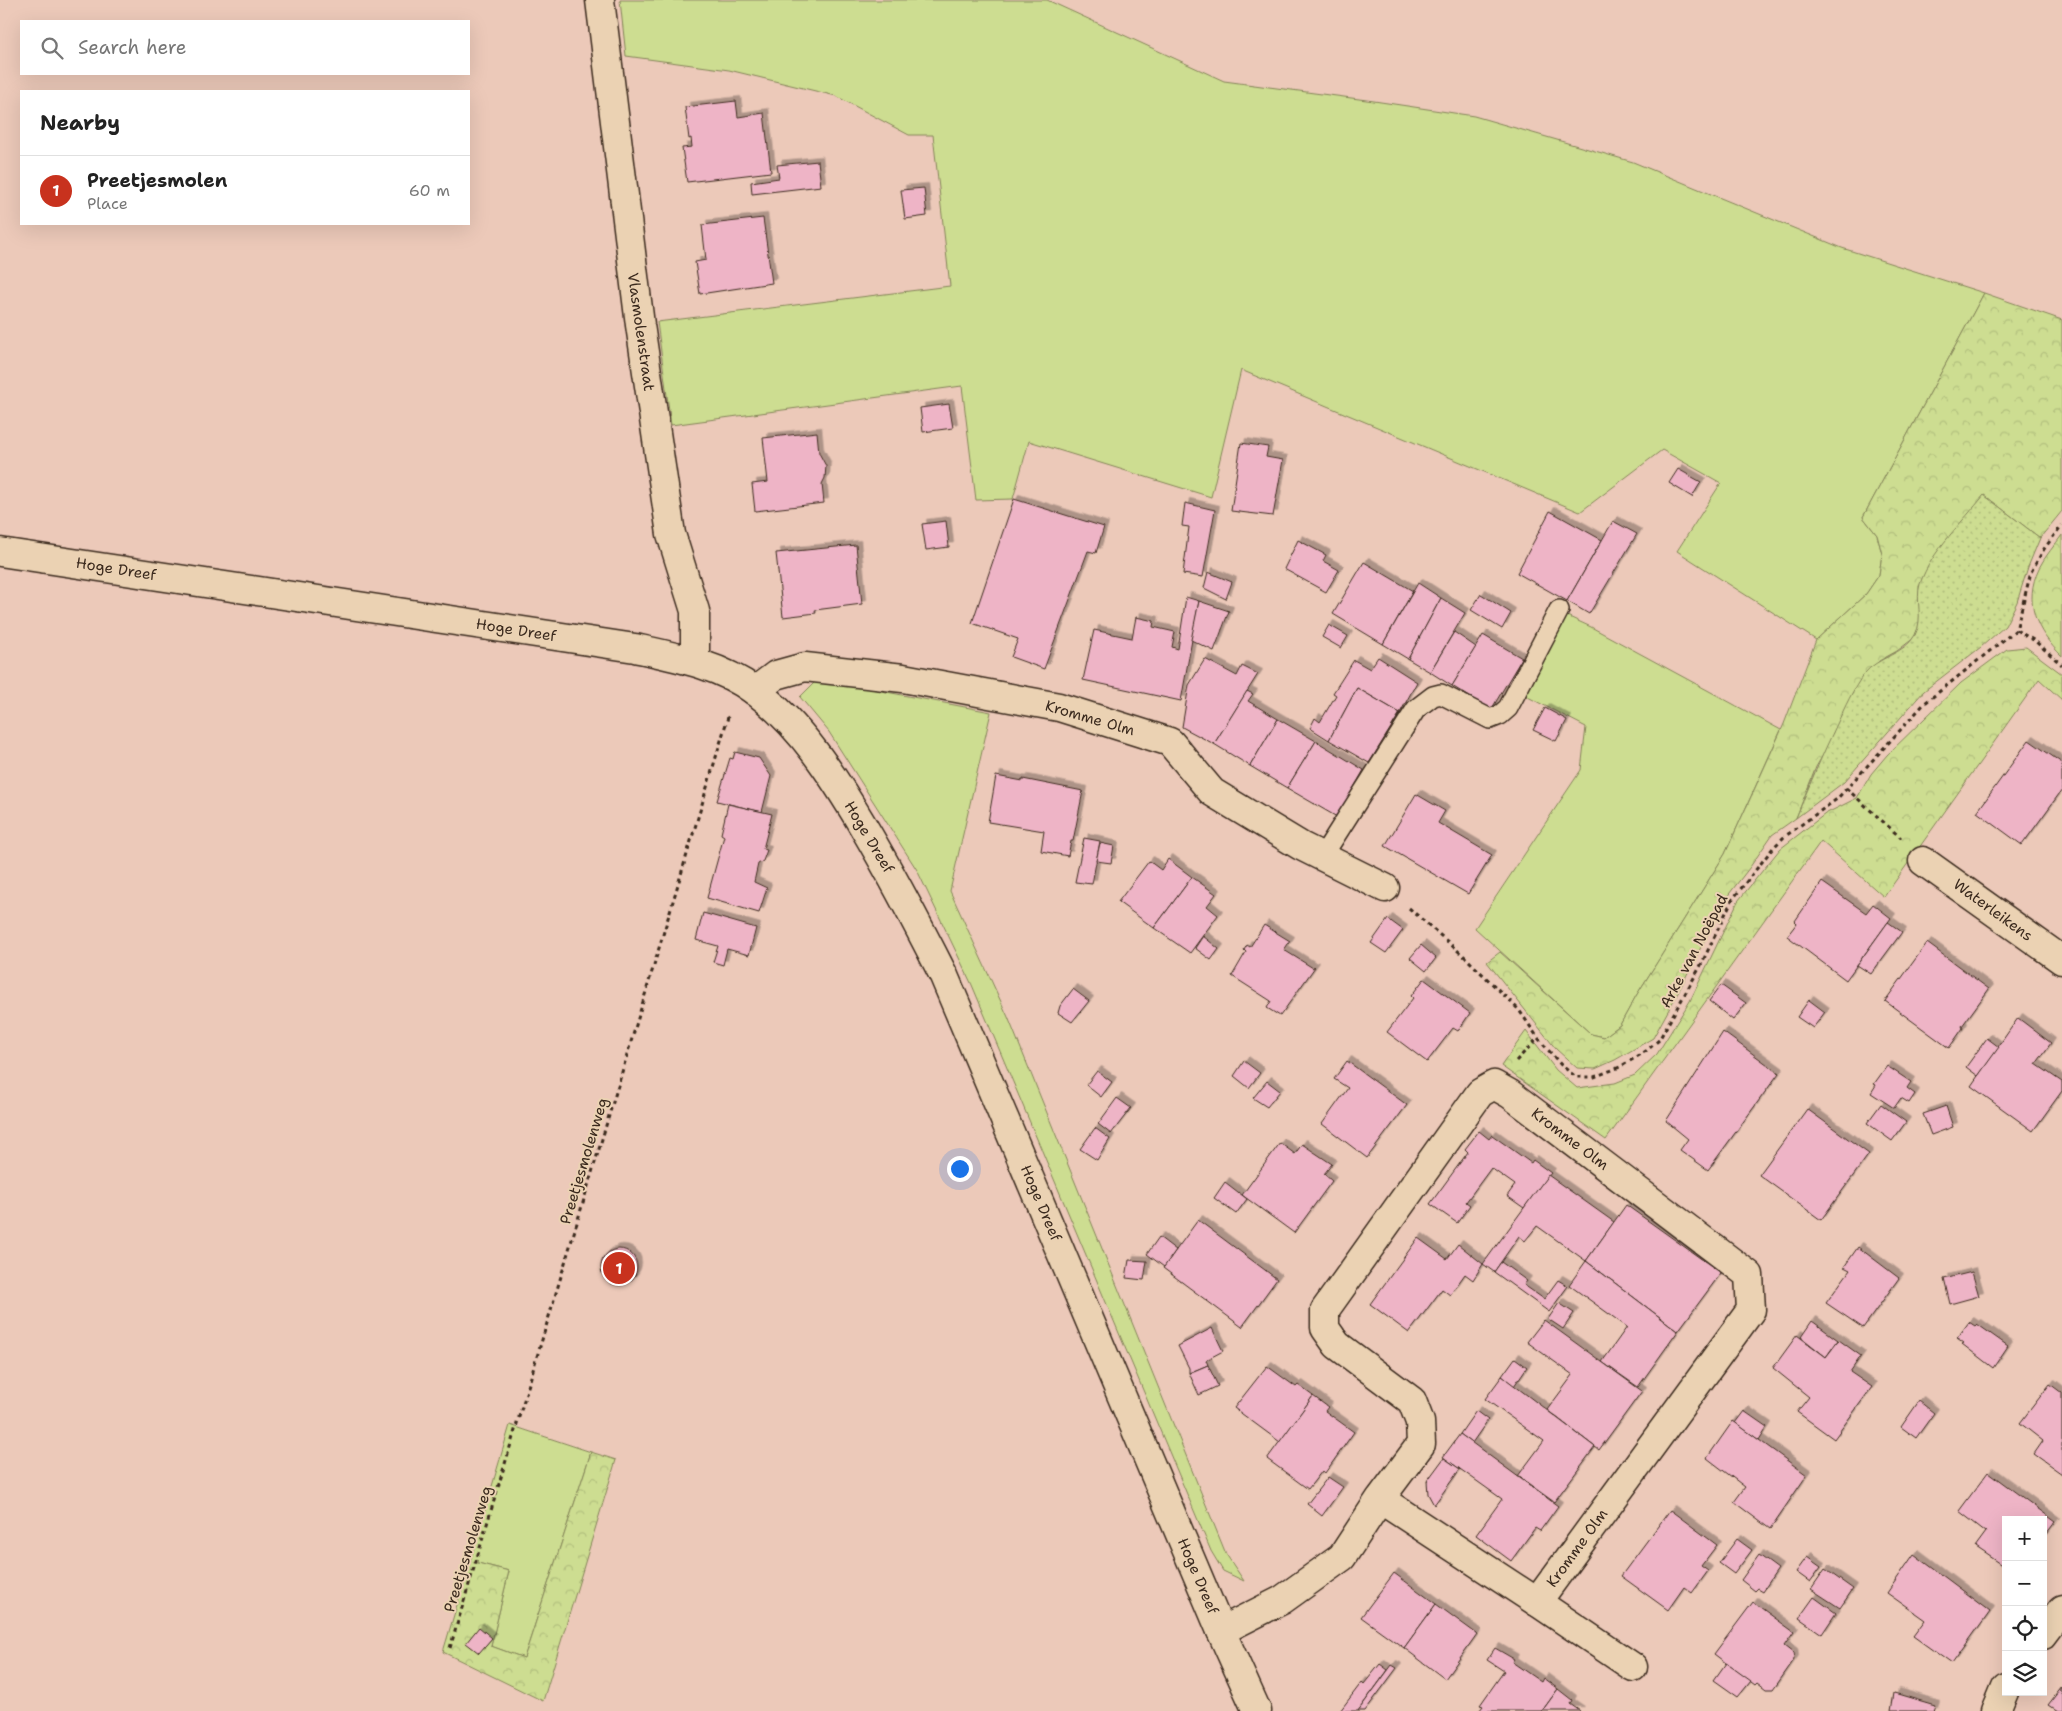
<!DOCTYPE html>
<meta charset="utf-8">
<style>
:root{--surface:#fff;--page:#f2f2f2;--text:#222;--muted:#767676;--line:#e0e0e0;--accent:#c8321e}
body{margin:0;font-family:"Shantell Sans",sans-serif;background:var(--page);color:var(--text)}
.controls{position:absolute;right:15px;bottom:15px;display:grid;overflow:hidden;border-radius:0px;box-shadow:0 5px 20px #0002}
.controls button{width:45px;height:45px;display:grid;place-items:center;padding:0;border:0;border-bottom:1px solid var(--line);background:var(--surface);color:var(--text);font:25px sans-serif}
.you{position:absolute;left:959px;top:1168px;width:18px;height:18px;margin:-12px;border:4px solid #fff;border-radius:50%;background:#1a73e8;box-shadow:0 0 0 8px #1a73e833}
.badge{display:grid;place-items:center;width:32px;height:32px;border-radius:50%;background:var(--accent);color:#fff;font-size:16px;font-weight:700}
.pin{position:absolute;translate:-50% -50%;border:2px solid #fff;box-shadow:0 1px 5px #0006}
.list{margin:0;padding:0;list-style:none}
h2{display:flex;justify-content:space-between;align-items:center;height:65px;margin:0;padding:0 20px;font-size:21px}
h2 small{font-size:16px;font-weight:400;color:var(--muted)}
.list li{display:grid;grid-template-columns:32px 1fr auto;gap:15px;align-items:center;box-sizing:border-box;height:70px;padding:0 20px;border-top:1px solid var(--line)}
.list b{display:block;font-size:19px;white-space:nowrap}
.list p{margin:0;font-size:16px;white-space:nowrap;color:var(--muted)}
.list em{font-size:16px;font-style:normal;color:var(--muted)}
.icon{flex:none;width:28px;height:28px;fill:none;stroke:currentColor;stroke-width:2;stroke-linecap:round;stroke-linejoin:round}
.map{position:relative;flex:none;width:2062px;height:1711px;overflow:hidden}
.search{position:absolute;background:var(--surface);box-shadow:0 5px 20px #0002;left:20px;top:20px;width:450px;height:55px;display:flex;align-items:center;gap:12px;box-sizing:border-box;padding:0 18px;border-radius:0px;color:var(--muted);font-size:19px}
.panel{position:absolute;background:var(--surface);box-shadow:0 5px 20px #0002;left:20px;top:90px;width:450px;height:135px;border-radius:0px}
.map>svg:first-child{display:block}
</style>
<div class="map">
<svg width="2062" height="1711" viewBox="0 0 2062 1711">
<defs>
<pattern id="forest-crowns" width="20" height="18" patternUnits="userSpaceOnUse" patternTransform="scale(1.25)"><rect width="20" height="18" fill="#cddd91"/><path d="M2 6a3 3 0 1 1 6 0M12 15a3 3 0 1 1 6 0" fill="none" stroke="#b1be7d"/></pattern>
<pattern id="park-dots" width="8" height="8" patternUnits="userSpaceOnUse" patternTransform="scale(1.25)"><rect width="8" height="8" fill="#cddd91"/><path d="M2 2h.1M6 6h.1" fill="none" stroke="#b1be7d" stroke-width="1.8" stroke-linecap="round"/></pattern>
<filter id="shadow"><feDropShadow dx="4.5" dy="-4.5" stdDeviation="0" flood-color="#0004"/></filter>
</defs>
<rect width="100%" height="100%" fill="#ecc9b9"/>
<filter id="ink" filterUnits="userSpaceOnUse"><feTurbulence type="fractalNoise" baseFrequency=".02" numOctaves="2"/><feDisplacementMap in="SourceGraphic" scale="10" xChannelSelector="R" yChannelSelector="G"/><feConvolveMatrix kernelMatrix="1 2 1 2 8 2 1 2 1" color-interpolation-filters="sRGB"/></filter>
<g filter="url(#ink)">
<g fill="#cddd91" stroke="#848458">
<polygon points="620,0 1047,0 1224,81 1374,101 1474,116 1633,162 1842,248 1984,293 1863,517 1877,535 1882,554 1879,575 1866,594 1816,640 1677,551 1721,483 1662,450 1580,512 1241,370 1211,497 1029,441 1013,499 976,500 962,386 671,425 657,322 950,286 933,135 909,135 836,96 729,70 626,56"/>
<polygon points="1567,616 1591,627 1781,730 1725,854 1636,996 1620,1025 1604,1037 1591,1034 1475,928 1581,770 1586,727 1524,695"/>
<polygon points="829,681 991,712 950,891 1008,1017 1226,1554 1244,1581 1223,1571 1211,1551 972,985 917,870 829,732 800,697 815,682"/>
<polygon points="510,1425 591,1452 524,1658 491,1646 509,1571 470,1561"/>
</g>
<g fill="url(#forest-crowns)" stroke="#848458">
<polygon points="1984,293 2062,320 2062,511 2040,538 1984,495 1919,586 1920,624 1914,638 1897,651 1879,661 1816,767 1796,818 1772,835 1750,867 1726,898 1674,1000 1653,1038 1615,1060 1595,1069 1577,1068 1556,1049 1487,962 1500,952 1591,1034 1604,1037 1620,1025 1636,996 1725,854 1784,724 1816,640 1866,594 1879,575 1882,554 1877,535 1863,517"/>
<path d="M2062,535V656C2036,631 2023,602 2039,568C2045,556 2055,545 2062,535Z"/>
<polygon points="2026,647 2062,674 2062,700 2039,679 1884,897 1821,841 1606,1140 1501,1066 1526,1031 1556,1070 1577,1088 1615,1083 1635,1075 1657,1054 1690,1001 1738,901 1780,849 1825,814 1857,798 1871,774 1887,755 1961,683 2007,649"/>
<polygon points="591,1452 616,1460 543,1701 443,1652 470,1561 509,1571 491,1646 524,1658"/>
</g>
<path fill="url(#park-dots)" stroke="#848458" d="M1984,495L2040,538L2028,567L2017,602L2005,626L1981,647L1924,691L1844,782L1796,818C1809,786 1822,755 1837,724C1845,707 1853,689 1864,674C1877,657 1905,654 1915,635C1924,618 1915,601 1920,584C1931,551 1963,522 1984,495Z"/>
<g fill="#eeb4c6" stroke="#3b2a1e" filter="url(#shadow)">
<polygon points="736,101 738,117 764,113 771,172 687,182 682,148 692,147 691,138 689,139 685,107"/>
<polygon points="818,161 821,186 752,194 751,182 779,178 777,165"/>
<polygon points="924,188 927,216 905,219 901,190"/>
<polygon points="763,218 772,283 700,294 695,262 706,260 702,225"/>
<polygon points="949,404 953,428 923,432 920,408"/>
<polygon points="817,432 819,453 826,466 825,478 822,484 824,503 755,511 752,484 768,482 763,438"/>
<polygon points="1241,443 1268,447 1266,457 1283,460 1273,516 1231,511"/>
<polygon points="1678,469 1701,482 1692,497 1669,483"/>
<polygon points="1014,499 1104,527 1096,553 1088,551 1044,669 1011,657 1018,639 972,623"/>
<polygon points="1185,503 1215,510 1203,577 1183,574 1189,527 1182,526"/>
<polygon points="1550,511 1602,540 1567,601 1517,573"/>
<polygon points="946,521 949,547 926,550 922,524"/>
<polygon points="1613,521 1637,534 1589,614 1567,601"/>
<polygon points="1298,540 1326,555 1323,561 1339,570 1326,592 1284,569"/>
<polygon points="856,545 862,604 815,610 816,613 783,617 776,553"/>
<polygon points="1364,562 1413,591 1383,644 1333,614"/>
<polygon points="1208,572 1232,582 1226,599 1204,588"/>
<polygon points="1418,583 1441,598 1408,659 1383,644"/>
<polygon points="1481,594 1511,613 1502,629 1471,610"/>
<polygon points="1186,597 1199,601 1181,701 1083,680 1094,630 1132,638 1136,617 1154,621 1153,627 1175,632 1172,647 1178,649"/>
<polygon points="1441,598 1465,613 1430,672 1408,659"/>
<polygon points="1199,601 1229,611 1214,651 1191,640"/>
<polygon points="1329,625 1348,636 1341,648 1322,637"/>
<polygon points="1454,632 1476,647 1452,686 1430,672"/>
<polygon points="1483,635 1522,658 1491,710 1452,686"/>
<polygon points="1378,657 1417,682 1400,713 1357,688 1329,740 1310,728 1315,718 1320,722 1336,695 1333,693 1354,660 1370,669"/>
<polygon points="1205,659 1237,676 1242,666 1258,674 1214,744 1182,727 1189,685"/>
<polygon points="1357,688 1400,713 1369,763 1329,740"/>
<polygon points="1247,691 1253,694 1248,701 1278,719 1250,766 1214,744"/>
<polygon points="1545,708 1567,720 1556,741 1533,730"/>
<polygon points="1278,719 1316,741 1287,788 1250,766"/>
<polygon points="2029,740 2062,763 2062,790 2022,845 1977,812"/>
<polygon points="1316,741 1364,770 1337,817 1287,788"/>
<polygon points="735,752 759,758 771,776 762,812 717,801 730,758 733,759"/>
<polygon points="996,776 1023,781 1023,779 1083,791 1073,841 1071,841 1068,856 1041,851 1044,831 988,822"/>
<polygon points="1416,794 1445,811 1438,823 1492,855 1468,894 1385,846"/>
<polygon points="728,804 772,814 763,849 767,850 763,861 758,864 754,882 767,888 759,913 707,898 724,836 721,834"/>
<polygon points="1084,838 1100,841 1092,884 1075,882"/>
<polygon points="1100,843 1114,846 1111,863 1096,861"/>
<polygon points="1168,859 1192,877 1154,928 1118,902 1149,861 1161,870"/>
<polygon points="1192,877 1216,894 1207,906 1218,915 1190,953 1154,928"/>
<polygon points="1822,882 1866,913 1873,904 1891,918 1846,980 1787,936 1797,923 1795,921"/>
<polygon points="703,913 756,928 749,955 727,949 723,965 713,962 718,946 696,940"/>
<polygon points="1388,919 1403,930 1386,953 1371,943"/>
<polygon points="1888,922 1902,932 1871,974 1857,965"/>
<polygon points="1264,925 1290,941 1284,950 1313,968 1314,966 1315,967 1280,1016 1267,1008 1271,1001 1232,976 1246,952 1244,950 1247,945 1250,947"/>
<polygon points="1203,936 1219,949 1211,960 1195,948"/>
<polygon points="1927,943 1989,989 1962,1026 1963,1028 1949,1048 1885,1001"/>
<polygon points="1421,945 1436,958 1426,971 1410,958"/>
<polygon points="1424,979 1470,1013 1458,1031 1453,1028 1427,1062 1387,1032 1413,998 1411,996"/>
<polygon points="1721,985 1746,1003 1733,1020 1709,1001"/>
<polygon points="1073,989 1089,1001 1072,1022 1058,1013 1060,1006"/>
<polygon points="1809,1000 1825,1012 1813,1028 1797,1017"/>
<polygon points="2018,1018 2051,1043 2036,1064 2062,1082 2062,1091 2033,1131 1971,1086"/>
<polygon points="1723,1032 1779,1073 1708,1170 1680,1150 1688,1139 1666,1121"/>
<polygon points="1987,1038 1999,1047 1978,1076 1966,1067"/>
<polygon points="1244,1061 1260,1073 1249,1088 1234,1076"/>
<polygon points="1347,1061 1407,1105 1367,1158 1322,1124 1348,1088 1334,1079"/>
<polygon points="1887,1066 1911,1082 1907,1088 1915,1094 1909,1103 1901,1098 1894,1108 1871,1093 1876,1085 1874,1084"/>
<polygon points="1097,1071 1112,1082 1101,1097 1086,1085"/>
<polygon points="1267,1081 1280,1091 1267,1107 1253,1098"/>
<polygon points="1117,1098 1131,1108 1111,1134 1098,1124"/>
<polygon points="1881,1104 1906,1122 1892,1141 1867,1123"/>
<polygon points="1946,1106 1953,1127 1931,1135 1923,1114"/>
<polygon points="1807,1109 1869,1154 1821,1220 1759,1175"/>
<polygon points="1095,1128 1110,1139 1097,1160 1080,1149"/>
<polygon points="1479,1131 1489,1139 1492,1135 1531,1163 1533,1160 1551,1173 1524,1208 1507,1196 1515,1185 1491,1168 1466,1202 1470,1205 1457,1223 1430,1204 1468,1152 1465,1149"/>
<polygon points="1280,1143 1295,1154 1302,1144 1332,1164 1324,1174 1332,1181 1294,1233 1242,1195"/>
<polygon points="1548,1175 1614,1222 1586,1261 1537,1226 1525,1241 1519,1236 1494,1272 1483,1264"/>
<polygon points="1225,1182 1247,1199 1236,1214 1214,1198"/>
<polygon points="1626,1205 1721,1273 1678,1331 1586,1261"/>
<polygon points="1198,1220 1277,1279 1242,1327 1163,1268"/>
<polygon points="1159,1237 1176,1250 1164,1267 1147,1254"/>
<polygon points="1418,1238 1447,1259 1458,1244 1483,1264 1473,1280 1465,1274 1450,1295 1442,1289 1409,1333 1370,1304"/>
<polygon points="1858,1247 1899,1278 1863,1328 1826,1303 1850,1270 1844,1267"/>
<circle cx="619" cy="1267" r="18"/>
<polygon points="1129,1260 1147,1261 1144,1280 1126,1278"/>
<polygon points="1586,1261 1678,1331 1638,1387 1602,1362 1627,1327 1569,1285"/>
<polygon points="1501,1262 1527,1281 1524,1285 1544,1299 1558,1280 1568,1286 1549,1312 1494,1272"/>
<polygon points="1972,1272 1979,1296 1950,1304 1944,1279"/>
<polygon points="1559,1303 1574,1313 1563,1329 1548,1319"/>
<polygon points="1544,1320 1642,1391 1599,1450 1547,1410 1573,1375 1527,1342"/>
<polygon points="1812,1321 1838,1340 1826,1357 1801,1337"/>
<polygon points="1969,1322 1975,1326 1977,1324 2008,1346 1993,1368 1962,1344 1964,1343 1957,1338"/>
<polygon points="1212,1328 1223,1351 1206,1360 1208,1365 1189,1373 1189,1368 1178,1346"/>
<polygon points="1797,1335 1826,1357 1839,1340 1861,1356 1850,1372 1872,1387 1834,1439 1797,1412 1809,1397 1773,1368"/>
<polygon points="1515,1358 1527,1367 1514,1386 1502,1376"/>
<polygon points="1208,1365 1218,1386 1199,1395 1189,1373"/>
<polygon points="1267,1366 1296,1387 1298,1385 1313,1396 1280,1442 1234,1408"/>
<polygon points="1502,1376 1595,1447 1554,1502 1518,1476 1544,1441 1485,1399"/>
<polygon points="2050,1384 2062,1393 2062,1474 2034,1454 2043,1441 2020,1423"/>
<polygon points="1313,1396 1328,1407 1325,1411 1354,1432 1325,1473 1322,1471 1308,1489 1267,1459"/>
<polygon points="1919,1401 1934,1413 1916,1438 1901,1427"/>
<polygon points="1476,1411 1488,1420 1472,1443 1460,1434"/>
<polygon points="1744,1411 1767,1427 1759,1440 1735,1423"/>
<polygon points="1733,1421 1807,1475 1770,1529 1734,1502 1745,1487 1707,1458"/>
<polygon points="1460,1434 1558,1506 1540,1531 1535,1528 1511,1561 1476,1535 1502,1499 1443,1457"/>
<polygon points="1444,1458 1460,1469 1434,1505 1428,1494 1427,1481"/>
<polygon points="1988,1472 2056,1522 2043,1539 2043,1520 2006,1520 2006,1568 1975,1547 1986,1532 1959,1511"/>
<polygon points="1328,1477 1343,1487 1322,1516 1307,1504"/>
<polygon points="1670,1510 1717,1545 1701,1566 1708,1571 1692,1593 1684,1587 1668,1610 1621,1576"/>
<polygon points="1737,1539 1752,1550 1734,1574 1719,1563"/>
<polygon points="1914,1554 1990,1611 1952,1664 1913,1636 1925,1620 1887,1593"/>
<polygon points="1759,1555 1778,1569 1763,1591 1758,1588 1755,1591 1741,1580"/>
<polygon points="1807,1557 1821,1567 1810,1582 1796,1572"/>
<polygon points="1825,1569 1853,1589 1840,1608 1811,1589"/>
<polygon points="1394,1573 1436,1604 1404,1648 1361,1617"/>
<polygon points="1814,1597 1836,1613 1822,1634 1799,1618"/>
<polygon points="1753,1602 1794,1632 1784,1646 1793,1653 1794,1660 1773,1690 1766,1690 1757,1683 1755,1685 1714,1654"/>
<polygon points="1436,1604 1477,1634 1445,1679 1404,1648"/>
<polygon points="479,1627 492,1638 479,1653 466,1643"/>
<polygon points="1495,1648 1514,1659 1512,1662 1541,1682 1543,1678 1558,1689 1542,1711 1479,1711 1483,1706 1480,1705 1504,1671 1487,1660"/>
<polygon points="1726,1663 1751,1681 1738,1697 1714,1680"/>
<polygon points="1380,1664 1388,1670 1358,1711 1340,1711 1362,1682 1364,1684"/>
<polygon points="1392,1665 1397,1668 1365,1711 1358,1711"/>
<polygon points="2062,1687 2062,1711 2057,1711 2048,1705"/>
<polygon points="1558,1689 1572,1700 1570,1704 1580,1711 1542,1711"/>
<polygon points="1894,1693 1935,1705 1933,1711 1891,1711"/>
</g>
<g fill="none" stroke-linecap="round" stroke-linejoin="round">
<defs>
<polyline id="lane" points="1322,857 1416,709 1433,696 1441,694 1490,719 1500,715 1508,708 1559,610"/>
<g id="street">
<polyline points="600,0 640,325 671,534 695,611 695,661"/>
<path d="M0,552L635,648C677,657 720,665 755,691C801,725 834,777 863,826C892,875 918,925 944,976L1221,1631L1257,1711"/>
<polyline points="755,691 776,675 805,667 903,678 1059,707 1170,742 1212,792 1301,846 1385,888"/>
<polyline points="1923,861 2062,960"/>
<polyline points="1537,1602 1633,1667"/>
<polyline points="1221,1631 1282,1600 1342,1557 1380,1499 1421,1444 1420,1422 1412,1401 1337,1345 1325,1328 1325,1310 1480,1093 1494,1085 1510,1094 1749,1275 1751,1310 1537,1602 1380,1499"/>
<polyline points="2043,1635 2062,1610"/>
<polyline points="1996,1711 2006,1687"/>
</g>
</defs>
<use href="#lane" stroke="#3b2a1e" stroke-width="22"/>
<use href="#street" stroke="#3b2a1e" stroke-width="31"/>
<g stroke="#3b2a1e" stroke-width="3" stroke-dasharray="4 4" stroke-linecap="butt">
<polyline points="2016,630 2035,641 2062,665"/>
<polyline points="1846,788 1901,838"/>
<polyline points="1409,908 1465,957 1519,1010 1538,1038 1561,1065 1576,1077 1594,1077 1620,1067 1646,1051 1659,1040 1700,967 1732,900 1773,848 1784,837 1837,799 1925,703 2016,630 2031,572 2044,549 2062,525"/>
<polyline points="1516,1061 1538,1038"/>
<polyline points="450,1648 728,717 731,714"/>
</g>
<use href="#lane" stroke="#ebd2b3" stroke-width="19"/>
<use href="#street" stroke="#ebd2b3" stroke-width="28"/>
</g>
</g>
<g text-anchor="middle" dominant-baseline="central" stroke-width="4" stroke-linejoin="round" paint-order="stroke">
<g font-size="15" fill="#3b2a1e" stroke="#ebd2b3">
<text transform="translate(641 332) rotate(82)">Vlasmolenstraat</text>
<text transform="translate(116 569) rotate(9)">Hoge Dreef</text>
<text transform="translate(516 630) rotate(9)">Hoge Dreef</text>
<text transform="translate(1090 718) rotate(16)">Kromme Olm</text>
<text transform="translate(869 837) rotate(59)">Hoge Dreef</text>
<text transform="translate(1993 910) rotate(36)">Waterleikens</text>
<text transform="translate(1694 951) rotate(-62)">Arke van Noëpad</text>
<text transform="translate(1570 1139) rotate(37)">Kromme Olm</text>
<text transform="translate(584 1161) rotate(-73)">Preetjesmolenweg</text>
<text transform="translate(1041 1203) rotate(67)">Hoge Dreef</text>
<text transform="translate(1577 1548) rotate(-54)">Kromme Olm</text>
<text transform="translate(468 1549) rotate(-73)">Preetjesmolenweg</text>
<text transform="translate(1198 1576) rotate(67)">Hoge Dreef</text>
</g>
</g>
</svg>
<div class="controls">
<button>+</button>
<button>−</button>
<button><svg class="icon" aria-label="locate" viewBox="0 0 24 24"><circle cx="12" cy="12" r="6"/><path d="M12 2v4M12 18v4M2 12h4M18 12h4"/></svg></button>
<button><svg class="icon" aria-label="layers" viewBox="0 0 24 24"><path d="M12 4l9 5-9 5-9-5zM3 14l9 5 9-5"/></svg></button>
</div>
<div class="you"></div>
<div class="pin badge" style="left:619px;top:1268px">1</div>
<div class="search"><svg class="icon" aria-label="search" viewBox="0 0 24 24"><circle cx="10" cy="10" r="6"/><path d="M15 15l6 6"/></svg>Search here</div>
<section class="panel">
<h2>Nearby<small></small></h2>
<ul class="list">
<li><span class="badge">1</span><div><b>Preetjesmolen</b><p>Place</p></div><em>60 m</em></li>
</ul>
</section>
</div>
